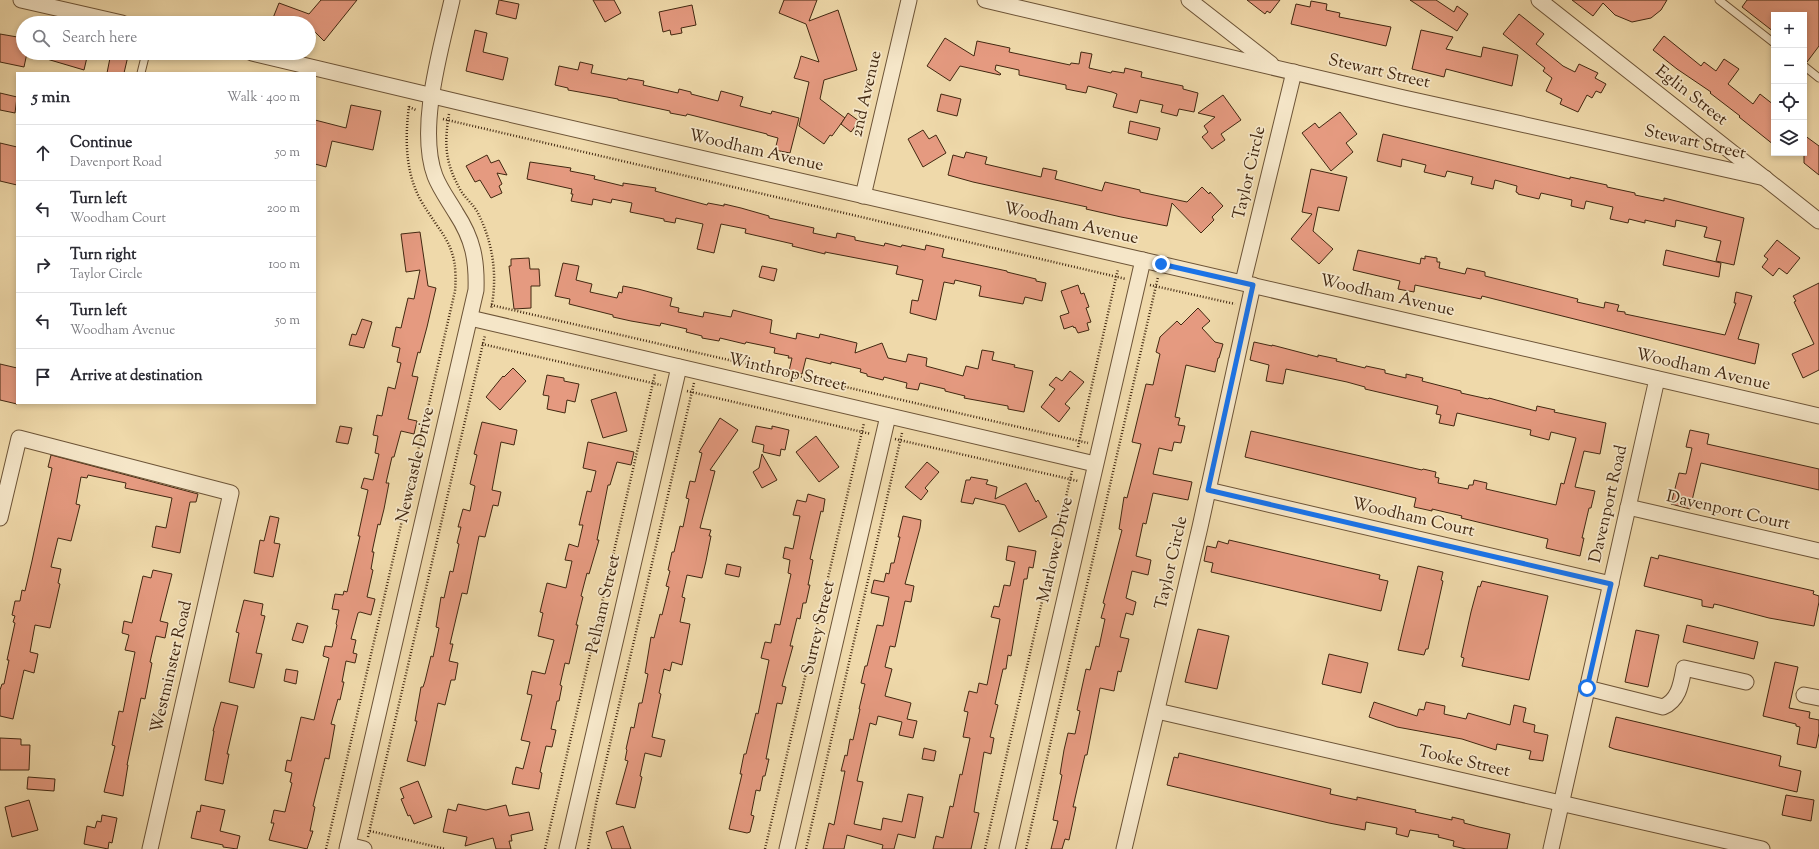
<!DOCTYPE html>
<meta charset="utf-8">
<style>
:root{--surface:#fff;--page:#f2f2f3;--text:#2b2b33;--muted:#7c7c81;--line:#e1e1e2}
body{margin:0;font-family:"Sorts Mill Goudy",serif;background:var(--page);color:var(--text)}
.controls{position:absolute;right:12px;top:12px;display:grid;overflow:hidden;border-radius:0px;box-shadow:0 2px 6px #0003}
.controls button{width:36px;height:36px;display:grid;place-items:center;padding:0;border:0;border-bottom:1px solid var(--line);background:var(--surface);color:var(--text);font:20px sans-serif}
.stop{position:absolute;width:12px;height:12px;margin:-9px;border:3px solid #1a73e8;border-radius:50%;background:#fff}
.stop.end{background:#1a73e8;border-color:#fff;box-shadow:0 1px 4px #0008}
.list{margin:0;padding:0;list-style:none}
h2{display:flex;justify-content:space-between;align-items:center;height:52px;margin:0;padding:0 16px;font-size:17px}
h2 small{font-size:13px;font-weight:400;color:var(--muted)}
.list li{display:grid;grid-template-columns:26px 1fr auto;gap:12px;align-items:center;box-sizing:border-box;height:56px;padding:0 16px;border-top:1px solid var(--line)}
.list b{display:block;font-size:15px;white-space:nowrap}
.list p{margin:0;font-size:13px;white-space:nowrap;color:var(--muted)}
.list em{font-size:13px;font-style:normal;color:var(--muted)}
.icon{flex:none;width:22px;height:22px;fill:none;stroke:currentColor;stroke-width:2;stroke-linecap:round;stroke-linejoin:round}
.map{position:relative;flex:none;width:1819px;height:849px;overflow:hidden}
.search{position:absolute;background:var(--surface);box-shadow:0 2px 6px #0003;left:16px;top:16px;width:300px;height:44px;display:flex;align-items:center;gap:10px;box-sizing:border-box;padding:0 14px;border-radius:22px;color:var(--muted);font-size:15px}
.panel{position:absolute;background:var(--surface);box-shadow:0 2px 6px #0003;left:16px;top:72px;width:300px;height:332px;border-radius:0px}
.map>svg:first-child{display:block}
</style>
<div class="map">
<svg width="1819" height="849" viewBox="0 0 1819 849">
<rect width="100%" height="100%" fill="#efd9aa"/>
<filter id="stains"><feTurbulence type="fractalNoise" baseFrequency=".005" numOctaves="4"/><feColorMatrix values="0 0 0 0 .2 0 0 0 0 .09 0 0 0 0 .02 0 0 0 .5 -.17"/></filter>
<radialGradient id="worn" r=".72"><stop offset=".6" stop-color="#630" stop-opacity="0"/><stop offset="1" stop-color="#630" stop-opacity=".3"/></radialGradient>
<g fill="#e59a80" stroke="#422811">
<polygon points="321,0 357,0 324,41 309,26 309,23 287,23 273,18 279,3 309,14"/>
<polygon points="499,0 519,4 516,19 496,14"/>
<polygon points="593,0 614,0 621,13 605,22"/>
<polygon points="784,0 817,0 809,21 838,10 857,70 824,80 820,99 845,118 832,136 830,135 824,144 799,126 809,82 794,78 798,67 801,56 819,62 806,24 779,13"/>
<polygon points="1247,0 1280,0 1270,13 1267,11 1265,14"/>
<polygon points="1410,0 1436,0 1454,12 1457,6 1468,14 1457,31"/>
<polygon points="1572,0 1667,0 1661,10 1651,18 1632,22 1615,15 1603,3 1593,16"/>
<polygon points="1747,0 1819,0 1819,46 1807,62 1804,61 1804,15 1774,15 1774,32 1742,7"/>
<polygon points="1311,1 1327,4 1326,10 1340,13 1339,17 1391,27 1386,46 1291,24 1296,4 1310,7"/>
<polygon points="692,5 696,25 681,28 682,33 671,35 670,30 663,32 659,12"/>
<polygon points="1519,14 1544,34 1536,44 1563,66 1575,72 1579,64 1598,73 1595,78 1606,84 1601,93 1596,91 1592,98 1587,95 1578,112 1560,104 1562,99 1546,91 1552,78 1543,71 1545,68 1503,34"/>
<polygon points="475,30 487,33 483,52 508,58 503,80 466,71"/>
<polygon points="1421,30 1453,37 1446,49 1481,57 1483,47 1518,55 1512,86 1446,69 1444,77 1412,69"/>
<polygon points="0,34 23,38 23,53 27,53 24,67 0,62"/>
<polygon points="1664,36 1701,66 1704,62 1716,71 1724,59 1739,69 1728,84 1753,104 1760,94 1774,105 1774,145 1739,117 1740,116 1710,93 1711,92 1677,69 1653,50"/>
<polygon points="945,38 974,56 977,41 1010,48 1009,52 1070,65 1071,63 1079,64 1081,52 1092,54 1089,68 1111,73 1112,71 1124,73 1125,68 1142,72 1141,77 1183,86 1183,89 1198,93 1194,112 1179,109 1177,116 1161,112 1163,105 1140,100 1137,113 1113,107 1117,94 1112,92 1088,86 1086,93 1066,89 1066,85 1019,75 1019,70 996,65 995,70 1001,74 1000,75 960,66 950,81 927,66"/>
<polygon points="41,53 88,53 84,70 40,57"/>
<polygon points="111,53 128,56 124,73 107,73"/>
<polygon points="580,62 593,65 591,73 627,80 628,78 644,81 643,85 678,93 679,89 691,92 691,94 718,101 721,91 743,97 740,106 771,114 772,111 799,118 790,153 775,150 778,138 767,135 767,134 687,114 686,116 670,113 670,111 618,100 618,99 568,90 568,88 555,85 559,66 578,70"/>
<polygon points="0,93 17,97 15,113 0,110"/>
<polygon points="941,94 961,99 957,116 937,111"/>
<polygon points="1223,95 1241,120 1221,134 1225,140 1212,149 1202,137 1208,132 1204,126 1215,117 1198,113"/>
<polygon points="351,105 381,111 373,150 332,141 326,167 315,164 315,120 346,128"/>
<polygon points="1340,112 1357,134 1346,143 1353,152 1331,171 1302,133 1315,123 1319,128"/>
<polygon points="848,113 859,121 851,132 841,124"/>
<polygon points="1130,121 1160,128 1157,140 1128,133"/>
<polygon points="923,130 929,139 936,135 946,153 923,167 908,139"/>
<polygon points="1383,134 1570,179 1570,177 1607,185 1607,187 1635,193 1635,195 1664,201 1664,198 1744,218 1734,265 1716,261 1721,241 1704,237 1707,227 1676,220 1675,227 1645,220 1645,223 1629,219 1628,223 1610,219 1613,207 1586,201 1584,209 1571,206 1572,200 1541,193 1539,199 1518,194 1518,193 1516,192 1517,186 1495,180 1493,189 1471,184 1473,177 1447,171 1445,177 1424,172 1426,165 1402,159 1401,167 1377,161"/>
<polygon points="1804,135 1819,146 1819,175 1804,163"/>
<polygon points="0,143 17,147 17,185 0,181"/>
<polygon points="966,152 987,157 985,164 1041,177 1043,168 1057,171 1055,179 1102,191 1105,182 1140,190 1140,192 1187,202 1202,187 1209,194 1210,192 1223,206 1212,217 1214,220 1201,233 1172,203 1167,226 1121,217 1086,209 1087,207 973,182 948,175 953,155 964,158"/>
<polygon points="487,155 491,163 499,160 507,175 497,173 502,184 499,186 502,193 491,198 480,180 475,182 466,166"/>
<polygon points="530,162 571,168 570,171 595,176 594,179 623,186 623,183 656,188 655,191 707,205 708,203 724,206 724,204 741,208 769,216 769,218 814,228 813,233 836,238 837,233 855,237 855,240 884,246 885,243 901,247 902,245 925,250 926,245 944,249 942,257 1007,271 1007,272 1036,279 1036,281 1046,283 1042,301 1025,297 1023,304 979,296 981,286 955,280 954,284 944,282 936,320 910,313 912,300 918,301 923,280 896,274 898,266 825,252 825,254 792,246 793,244 745,233 746,229 721,224 714,253 697,249 703,224 676,218 675,223 664,221 664,219 630,212 632,203 612,199 611,203 593,199 592,205 571,201 573,194 571,194 572,189 527,179"/>
<polygon points="1311,169 1347,177 1339,211 1318,207 1313,231 1333,249 1319,264 1291,239 1312,214 1302,212"/>
<polygon points="420,232 428,286 436,288 427,327 420,353 418,352 412,376 418,377 408,419 417,421 414,434 401,431 394,457 392,457 386,483 389,483 384,509 380,525 378,524 372,552 374,552 371,569 373,570 367,597 375,599 371,615 360,612 358,613 351,639 356,640 353,653 357,654 355,663 346,661 342,682 344,682 340,700 338,699 331,724 335,725 329,759 325,758 313,806 315,807 310,831 313,831 307,849 269,840 274,823 271,823 274,810 285,812 292,783 290,782 292,773 285,771 287,760 291,761 301,717 314,720 329,658 323,656 325,646 332,647 337,625 336,624 339,610 332,609 335,594 343,595 344,591 347,592 360,536 358,536 368,490 361,488 364,478 373,480 379,454 375,453 378,436 373,435 377,415 382,416 388,387 395,389 401,363 397,362 400,348 392,346 396,327 401,328 408,298 414,299 420,270 406,272 401,234"/>
<polygon points="1777,240 1800,258 1787,274 1779,268 1773,276 1762,267 1768,259 1764,256"/>
<polygon points="1358,250 1420,264 1421,258 1425,259 1425,256 1437,258 1437,262 1440,262 1439,268 1465,274 1467,268 1485,272 1485,276 1578,299 1577,302 1604,308 1605,302 1619,305 1617,311 1625,312 1625,314 1725,335 1736,303 1734,303 1736,292 1752,296 1738,339 1759,344 1755,364 1482,296 1481,299 1415,285 1414,292 1398,289 1400,281 1353,270"/>
<polygon points="1666,250 1721,263 1719,277 1663,265"/>
<polygon points="529,258 530,269 539,269 540,286 531,286 531,308 514,309 509,266 511,266 511,259"/>
<polygon points="563,263 579,266 576,280 592,284 590,292 617,298 619,292 622,293 623,286 638,289 672,298 670,306 679,308 678,312 703,317 704,312 731,317 733,310 772,320 770,333 796,339 797,333 819,338 820,334 857,343 855,353 882,343 888,358 906,362 908,354 927,358 926,366 963,376 966,366 978,369 982,350 994,352 992,360 1015,365 1014,367 1033,371 1024,412 1008,409 1008,406 964,398 965,396 945,391 945,389 920,383 918,390 906,388 907,383 884,377 883,380 867,376 867,374 860,372 861,369 831,362 831,364 806,358 802,374 789,371 792,358 788,358 789,356 774,353 775,348 746,342 745,344 720,338 719,341 702,338 702,336 686,332 687,329 661,323 660,326 631,321 613,317 613,315 569,304 570,299 555,296"/>
<polygon points="762,266 777,269 774,281 759,277"/>
<polygon points="1819,283 1819,370 1803,378 1792,354 1814,344 1794,302 1796,301 1793,296"/>
<polygon points="1078,285 1081,294 1084,293 1089,307 1086,308 1091,322 1087,323 1089,330 1078,333 1075,327 1074,328 1073,326 1064,329 1060,316 1069,313 1061,291"/>
<polygon points="1198,308 1210,321 1202,328 1215,342 1223,344 1219,358 1218,358 1215,372 1186,365 1175,417 1180,418 1178,425 1185,426 1181,443 1174,442 1172,451 1159,448 1153,474 1192,482 1188,500 1153,493 1146,524 1143,523 1136,556 1151,560 1148,575 1132,571 1126,598 1136,602 1133,615 1126,613 1120,637 1129,639 1121,672 1118,671 1114,691 1100,688 1087,755 1085,755 1073,807 1076,807 1069,840 1065,839 1062,849 1051,849 1058,821 1053,820 1062,775 1060,774 1064,750 1068,733 1075,734 1080,711 1077,710 1086,669 1090,670 1096,646 1099,647 1105,619 1101,618 1105,604 1103,603 1122,530 1119,529 1124,497 1127,498 1141,444 1132,442 1146,384 1153,385 1160,354 1156,352 1160,337 1177,321 1181,325"/>
<polygon points="362,319 372,322 364,348 349,345 352,334 356,335"/>
<polygon points="1254,342 1272,346 1272,345 1318,357 1318,355 1337,359 1336,361 1365,368 1366,366 1385,370 1385,373 1406,378 1406,374 1423,378 1422,381 1461,391 1461,393 1488,399 1489,398 1536,411 1537,406 1555,410 1554,412 1606,423 1600,454 1584,451 1575,487 1595,491 1591,508 1589,508 1582,538 1584,538 1580,556 1546,548 1548,539 1461,518 1462,516 1432,509 1432,511 1414,507 1416,498 1245,457 1251,431 1422,470 1423,469 1436,472 1435,477 1439,478 1438,483 1468,489 1469,485 1473,485 1474,480 1487,483 1486,489 1556,505 1561,483 1564,484 1576,438 1551,432 1549,440 1530,435 1531,430 1457,413 1454,426 1439,423 1441,415 1436,414 1438,406 1365,389 1365,387 1347,382 1286,369 1283,384 1266,381 1269,365 1250,360"/>
<polygon points="0,364 17,368 17,404 0,400"/>
<polygon points="513,368 526,381 500,410 486,397 503,376 504,377"/>
<polygon points="1070,371 1084,382 1065,404 1070,408 1059,422 1041,407 1055,389 1049,385 1056,377 1062,381"/>
<polygon points="547,375 564,378 564,381 579,384 575,402 567,400 565,413 547,409 549,396 543,395"/>
<polygon points="616,392 627,431 603,438 591,400"/>
<polygon points="720,418 738,430 710,470 715,471 700,528 711,530 709,536 711,536 706,561 702,578 687,575 682,597 685,598 680,622 690,624 682,665 672,662 670,671 664,669 659,693 661,694 652,737 665,740 661,757 645,753 640,776 642,777 635,808 616,804 628,761 625,760 627,750 626,749 631,727 634,728 639,703 642,703 648,674 645,673 651,637 654,638 660,614 662,615 669,587 666,586 670,571 668,570 672,552 674,552 680,526 683,527 689,499 686,498 690,481 695,482 702,453 699,452"/>
<polygon points="482,422 517,430 514,445 501,442 492,490 501,492 498,506 493,505 485,537 479,536 467,594 462,593 450,644 453,644 449,661 458,663 455,680 451,680 445,705 438,703 425,766 407,761 417,721 415,721 421,687 423,687 425,681 431,656 433,657 439,628 436,627 441,597 444,598 450,571 453,572 459,544 457,543 461,527 458,527 463,509 470,511 475,486 470,484 477,455 474,454"/>
<polygon points="340,426 352,428 348,444 336,442"/>
<polygon points="756,426 772,429 772,426 789,430 785,450 781,449 780,456 763,452 764,445 752,442"/>
<polygon points="1690,430 1709,434 1707,444 1819,469 1819,490 1701,463 1690,509 1671,504 1679,473 1686,474 1692,448 1686,447"/>
<polygon points="816,436 839,467 819,482 796,452"/>
<polygon points="588,442 634,452 631,465 617,462 610,485 608,485 597,540 599,540 589,574 587,573 581,596 583,597 576,625 578,625 569,664 565,663 560,685 562,686 559,701 557,701 551,729 556,730 552,747 546,746 540,772 542,773 539,789 512,784 516,767 523,769 530,742 521,740 532,695 527,694 532,671 545,674 554,640 538,636 543,613 540,612 547,583 566,588 572,561 565,560 569,544 578,547 583,525 579,525 587,491 591,492 596,471 583,468"/>
<polygon points="762,454 777,480 762,488 753,472 759,468"/>
<polygon points="51,455 198,494 196,502 190,502 180,553 152,547 156,526 166,528 172,498 125,488 126,483 88,475 87,478 81,477 76,504 80,505 71,541 58,538 51,567 61,569 58,583 60,584 50,628 35,625 30,652 38,654 34,673 24,670 13,719 0,716 0,690 2,684 4,684 9,660 7,660 15,623 13,622 15,616 12,615 15,601 20,601 22,590 25,591 32,561 52,468 48,467"/>
<polygon points="927,462 939,472 925,488 928,491 921,500 905,487"/>
<polygon points="971,477 988,480 986,484 997,487 995,499 1026,483 1036,502 1038,500 1047,517 1019,532 1005,505 975,498 973,504 961,502 966,480 970,480"/>
<polygon points="808,494 825,499 823,512 821,511 810,559 813,560 808,585 810,585 806,603 803,603 800,619 797,618 790,646 793,646 782,686 786,687 782,704 777,703 766,759 769,759 765,776 763,776 760,791 756,790 751,815 754,816 750,832 747,833 729,829 742,774 740,774 744,754 746,754 756,713 758,714 769,660 761,658 765,642 771,643 775,624 780,625 791,574 788,573 790,560 783,558 785,547 793,549 800,516 793,515 797,500 806,502"/>
<polygon points="270,516 279,518 274,543 280,544 273,577 254,573 260,540 264,541"/>
<polygon points="903,516 921,520 920,528 905,584 914,586 911,602 905,601 895,647 890,646 885,667 892,669 885,696 911,703 907,719 917,721 913,738 899,735 902,722 878,716 876,725 870,723 857,781 863,782 854,824 881,830 883,818 902,822 908,794 923,797 915,838 898,834 894,849 882,849 883,845 847,835 844,849 823,849 829,823 834,825 845,771 841,771 845,755 847,756 850,739 853,740 860,709 859,709 865,684 861,683 865,666 867,666 877,625 883,626 889,597 871,593 874,580 884,582 886,573 889,574 891,563 894,563 900,537 898,537"/>
<polygon points="1229,540 1380,575 1379,579 1388,581 1381,611 1211,572 1213,563 1204,561 1207,546 1216,548 1218,541 1228,544"/>
<polygon points="1008,546 1036,551 1033,568 1029,567 1027,579 1024,579 1011,656 1008,655 1006,669 1003,669 995,704 998,705 990,737 994,738 991,754 984,752 974,812 979,813 971,849 933,849 936,836 943,838 950,806 953,807 960,774 962,775 970,738 963,737 968,712 964,711 969,691 977,693 979,683 987,685 1000,619 991,617 994,606 999,607 1004,585 1010,586 1015,562 1006,560"/>
<polygon points="1659,555 1814,591 1813,594 1819,596 1819,602 1814,626 1769,618 1719,605 1714,604 1713,608 1702,606 1702,600 1644,586 1651,557 1658,559"/>
<polygon points="727,564 741,567 739,577 725,574"/>
<polygon points="1418,566 1443,572 1441,580 1443,581 1428,649 1426,649 1424,655 1398,650"/>
<polygon points="153,570 172,574 160,621 168,623 165,638 156,636 150,662 152,663 145,699 141,698 127,765 128,765 123,796 104,792 115,746 112,745 119,711 123,712 135,652 125,650 129,635 122,633 124,621 132,623 143,576 151,578"/>
<polygon points="1482,581 1548,596 1529,680 1462,666 1464,658 1461,657 1471,612 1478,586 1480,587"/>
<polygon points="244,600 263,604 261,615 265,616 256,653 262,654 254,688 229,682 239,633 236,632"/>
<polygon points="297,623 308,626 303,643 292,640"/>
<polygon points="1687,625 1758,642 1754,659 1683,642"/>
<polygon points="1198,629 1229,636 1217,689 1185,682"/>
<polygon points="1636,630 1659,635 1648,687 1625,682"/>
<polygon points="1329,654 1368,663 1361,693 1322,684"/>
<polygon points="1775,662 1798,667 1789,708 1810,712 1809,718 1819,720 1819,733 1816,748 1797,744 1800,727 1796,726 1796,724 1763,716"/>
<polygon points="286,669 298,671 296,684 284,681"/>
<polygon points="221,702 238,706 227,754 229,754 223,784 205,780 214,731 213,731"/>
<polygon points="1374,702 1417,716 1419,709 1424,710 1426,702 1445,706 1444,714 1466,719 1468,713 1510,725 1514,705 1526,708 1523,722 1535,725 1534,732 1548,735 1543,761 1529,759 1531,751 1497,744 1496,750 1462,739 1397,727 1369,717"/>
<polygon points="1616,717 1781,756 1779,766 1801,771 1797,792 1614,749 1609,747"/>
<polygon points="0,738 21,739 21,745 30,745 29,770 0,770"/>
<polygon points="924,748 936,751 934,761 922,759"/>
<polygon points="1179,753 1331,789 1330,794 1357,800 1357,797 1416,810 1415,812 1452,820 1452,817 1464,820 1464,823 1479,827 1510,834 1507,849 1466,849 1453,846 1454,841 1438,837 1439,835 1410,830 1408,837 1396,834 1397,828 1366,822 1365,830 1329,823 1167,785 1174,757 1178,758"/>
<polygon points="28,777 55,779 54,791 27,789"/>
<polygon points="418,781 432,817 414,824 410,815 408,816 401,799 404,798 400,788"/>
<polygon points="1786,795 1814,800 1811,821 1782,815"/>
<polygon points="29,800 38,830 12,837 5,807"/>
<polygon points="458,804 486,810 506,805 509,816 529,812 533,830 511,835 512,841 509,841 511,849 496,849 493,838 465,846 467,837 443,832 448,809 456,811"/>
<polygon points="201,805 225,810 220,831 240,836 237,849 223,847 223,845 191,838 197,811 200,812"/>
<polygon points="102,815 117,818 112,843 109,842 108,849 84,844 87,826 95,828 97,821 101,822"/>
<polygon points="623,826 631,849 612,849 606,832"/>
</g>
<g fill="none" stroke-linecap="round" stroke-linejoin="round">
<defs>
<g id="service">
<polyline points="1719,0 1774,43"/>
<polyline points="1804,66 1819,78"/>
<polyline points="141,73 146,53"/>
</g>
<g id="minor">
<polyline points="21,0 122,23"/>
<polyline points="985,0 1404,98 1765,178"/>
<polyline points="1189,0 1271,64"/>
<polyline points="1539,0 1819,221"/>
<polyline points="252,53 492,110 1819,416"/>
<polyline points="863,196 909,0"/>
<polyline points="1243,282 1294,72"/>
<polyline points="470,318 1095,464"/>
<polyline points="1208,490 1611,584"/>
<polyline points="1628,507 1819,551"/>
<polyline points="0,518 19,438 231,493 150,849"/>
<path d="M1587,688L1663,707C1679,700 1681,684 1684,668L1746,682"/>
<polyline points="1804,695 1819,698"/>
<polyline points="1157,711 1762,849"/>
<polyline points="348,845 364,849"/>
<path d="M347,849L476,290C477,260 473,239 456,213C449,201 440,189 435,176C417,128 441,49 452,0"/>
<polyline points="567,849 679,367"/>
<polyline points="787,849 888,416"/>
<polyline points="1007,849 1143,260"/>
<polyline points="1124,849 1200,527 1253,285"/>
<polyline points="1551,849 1657,379"/>
</g>
</defs>
<use href="#service" stroke="#6d5437" stroke-width="9"/>
<use href="#minor" stroke="#6d5437" stroke-width="17"/>
<g stroke="#422811" stroke-width="2.5" stroke-dasharray="1 2" stroke-linecap="butt">
<polyline points="409,107 416,110"/>
<path d="M449,114C444,145 445,163 461,191C466,199 474,205 478,213C493,243 498,276 491,309"/>
<polyline points="443,119 1126,279"/>
<polyline points="1150,285 1235,304"/>
<polyline points="491,305 1088,443"/>
<polyline points="482,344 661,385"/>
<polyline points="687,391 871,434"/>
<polyline points="895,439 1078,481"/>
<polyline points="1078,447 1118,269"/>
<polyline points="370,831 445,849"/>
<polyline points="368,837 485,335"/>
<path d="M326,849L455,291C459,243 441,236 420,199C405,171 405,137 409,106"/>
<polyline points="545,849 655,374"/>
<polyline points="588,849 596,804 694,383"/>
<polyline points="765,849 864,423"/>
<polyline points="806,849 902,433"/>
<polyline points="985,849 1072,471"/>
<polyline points="1026,849 1158,277"/>
</g>
<use href="#service" stroke="#f5e6c8" stroke-width="7"/>
<use href="#minor" stroke="#f5e6c8" stroke-width="15"/>
</g>
<g fill="none" stroke-linecap="round" stroke-linejoin="round">
<polyline stroke="#1a73e8" stroke-width="5" points="1161,264 1253,285 1208,490 1611,584 1587,688"/>
</g>
<g text-anchor="middle" dominant-baseline="central" stroke-width="3.5" stroke-linejoin="round" paint-order="stroke">
<g font-size="17" fill="#422811" stroke="#f5e6c8">
<text transform="translate(1379 72) rotate(13)">Stewart Street</text>
<text transform="translate(867 94) rotate(-77)">2nd Avenue</text>
<text transform="translate(1691 96) rotate(38)">Eglin Street</text>
<text transform="translate(1695 143) rotate(13)">Stewart Street</text>
<text transform="translate(756 151) rotate(13)">Woodham Avenue</text>
<text transform="translate(1250 173) rotate(-77)">Taylor Circle</text>
<text transform="translate(1071 224) rotate(13)">Woodham Avenue</text>
<text transform="translate(1387 296) rotate(13)">Woodham Avenue</text>
<text transform="translate(1703 370) rotate(13)">Woodham Avenue</text>
<text transform="translate(787 373) rotate(13)">Winthrop Street</text>
<text transform="translate(416 465) rotate(-77)">Newcastle Drive</text>
<text transform="translate(1609 504) rotate(-77)">Davenport Road</text>
<text transform="translate(1728 511) rotate(13)">Davenport Court</text>
<text transform="translate(1413 518) rotate(13)">Woodham Court</text>
<text transform="translate(1056 550) rotate(-77)">Marlowe Drive</text>
<text transform="translate(1172 563) rotate(-77)">Taylor Circle</text>
<text transform="translate(604 604) rotate(-77)">Pelham Street</text>
<text transform="translate(819 628) rotate(-77)">Surrey Street</text>
<text transform="translate(172 667) rotate(-77)">Westminster Road</text>
<text transform="translate(1464 762) rotate(13)">Tooke Street</text>
</g>
</g>
<rect width="100%" height="100%" filter="url(#stains)"/>
<rect width="100%" height="100%" fill="url(#worn)"/>
</svg>
<div class="controls">
<button>+</button>
<button>−</button>
<button><svg class="icon" aria-label="locate" viewBox="0 0 24 24"><circle cx="12" cy="12" r="6"/><path d="M12 2v4M12 18v4M2 12h4M18 12h4"/></svg></button>
<button><svg class="icon" aria-label="layers" viewBox="0 0 24 24"><path d="M12 4l9 5-9 5-9-5zM3 14l9 5 9-5"/></svg></button>
</div>
<div class="stop" style="left:1587px;top:688px"></div>
<div class="stop end" style="left:1161px;top:264px"></div>
<div class="search"><svg class="icon" aria-label="search" viewBox="0 0 24 24"><circle cx="10" cy="10" r="6"/><path d="M15 15l6 6"/></svg>Search here</div>
<section class="panel">
<h2>5 min<small>Walk · 400 m</small></h2>
<ul class="list">
<li><svg class="icon" aria-label="ahead" viewBox="0 0 24 24"><path d="M12 20V5M6 11l6-6 6 6"/></svg><div><b>Continue</b><p>Davenport Road</p></div><em>50 m</em></li>
<li><svg class="icon" aria-label="left" viewBox="0 0 24 24"><path d="M17 20v-9H6M10 6l-5 5 5 5"/></svg><div><b>Turn left</b><p>Woodham Court</p></div><em>200 m</em></li>
<li><svg class="icon" aria-label="right" viewBox="0 0 24 24"><path d="M7 20v-9h11M14 6l5 5-5 5"/></svg><div><b>Turn right</b><p>Taylor Circle</p></div><em>100 m</em></li>
<li><svg class="icon" aria-label="left" viewBox="0 0 24 24"><path d="M17 20v-9H6M10 6l-5 5 5 5"/></svg><div><b>Turn left</b><p>Woodham Avenue</p></div><em>50 m</em></li>
<li><svg class="icon" aria-label="arrive" viewBox="0 0 24 24"><path d="M6 21V4h12l-3 4 3 4H6"/></svg><div><b>Arrive at destination</b></div></li>
</ul>
</section>
</div>
